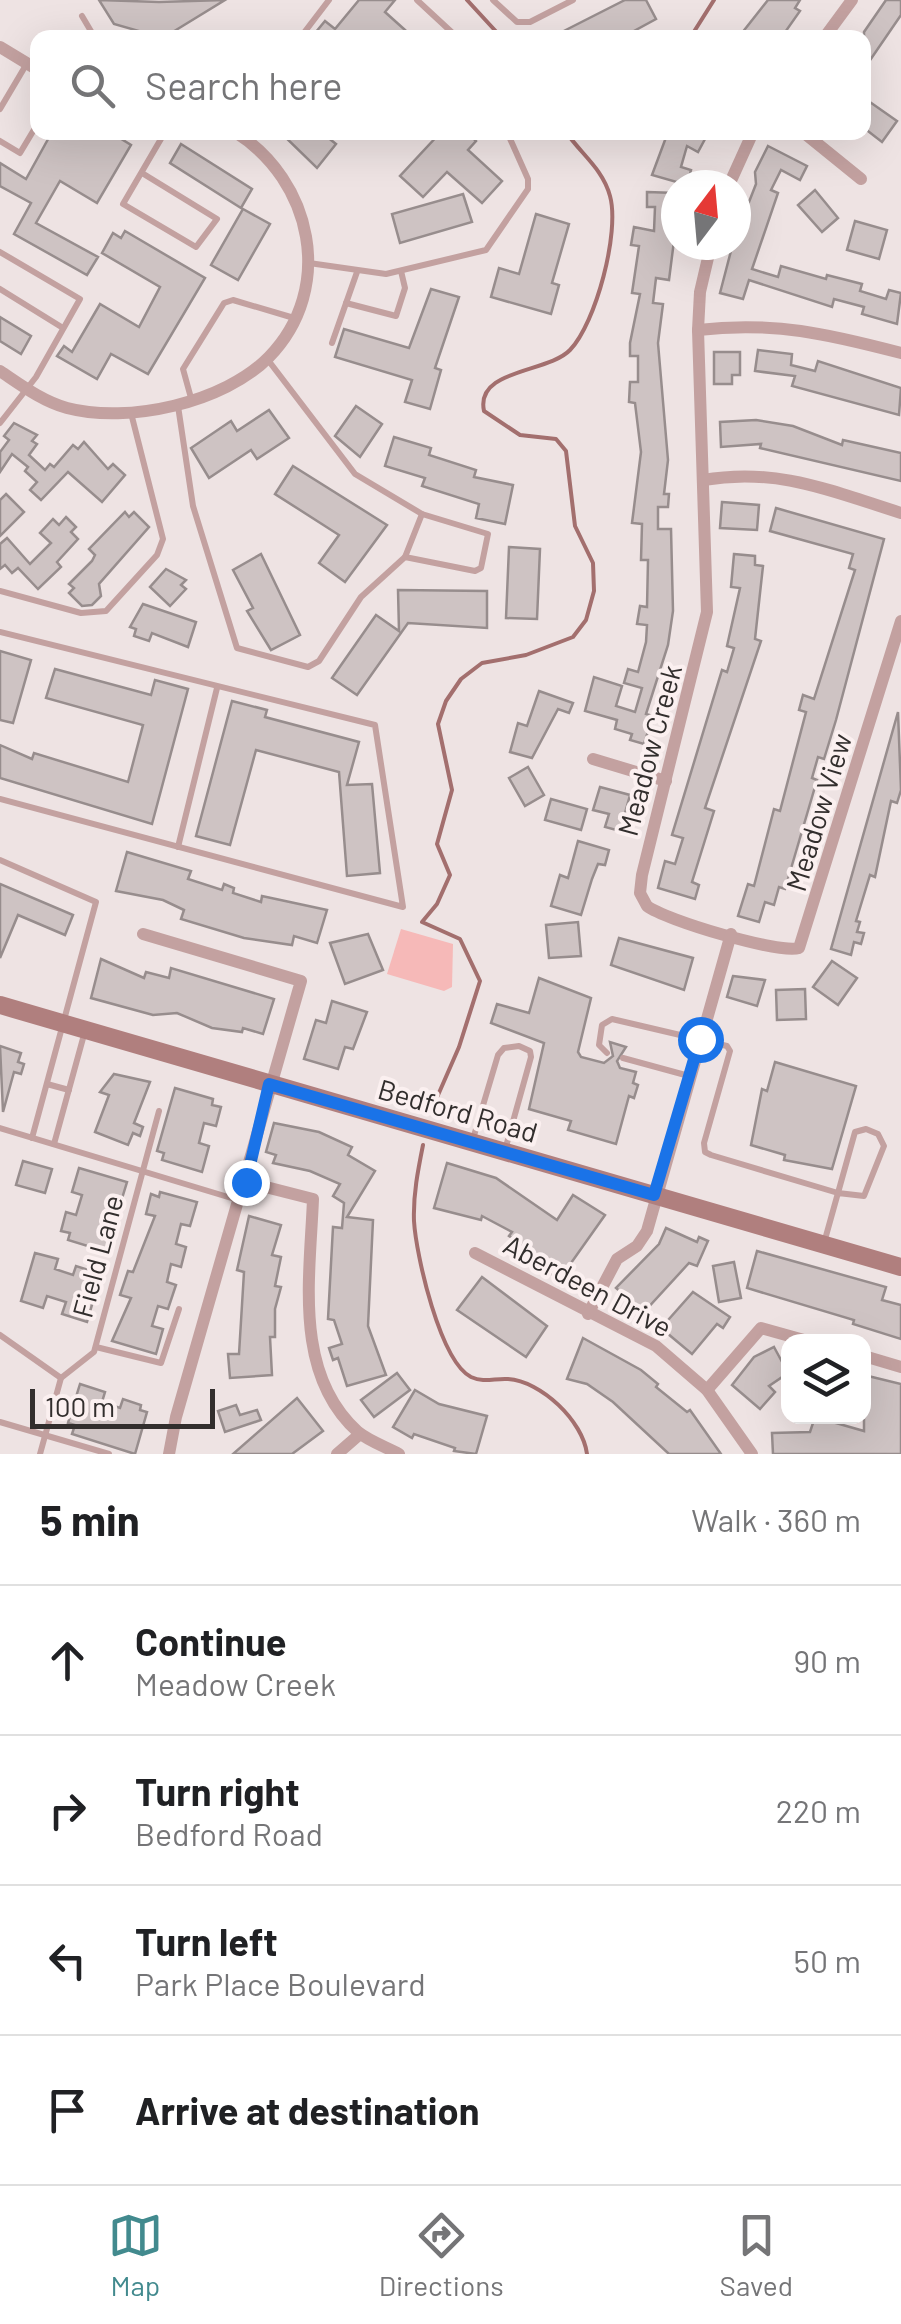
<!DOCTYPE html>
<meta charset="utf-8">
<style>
:root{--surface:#fff;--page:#f6f6f6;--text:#202124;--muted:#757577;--line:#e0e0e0;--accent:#428a8e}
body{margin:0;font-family:Barlow,sans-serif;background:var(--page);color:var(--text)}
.controls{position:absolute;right:30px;bottom:30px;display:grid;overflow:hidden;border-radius:20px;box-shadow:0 10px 40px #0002}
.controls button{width:90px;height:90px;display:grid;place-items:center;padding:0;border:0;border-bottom:2px solid var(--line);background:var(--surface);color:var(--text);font:50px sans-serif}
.compass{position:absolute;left:661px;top:170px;width:90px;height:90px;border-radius:50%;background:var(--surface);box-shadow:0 10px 40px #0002;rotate:16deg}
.scale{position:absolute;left:30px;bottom:25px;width:185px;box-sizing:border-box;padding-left:10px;border:5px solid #322e2d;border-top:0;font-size:28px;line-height:35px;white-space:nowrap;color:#322e2d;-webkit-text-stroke:8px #fbf0f0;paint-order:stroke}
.stop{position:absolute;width:30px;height:30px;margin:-22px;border:8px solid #1a73e8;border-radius:50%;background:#fff}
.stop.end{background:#1a73e8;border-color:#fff;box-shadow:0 2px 10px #0008}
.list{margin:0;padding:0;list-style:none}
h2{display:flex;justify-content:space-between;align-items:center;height:130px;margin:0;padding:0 40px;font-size:42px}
h2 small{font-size:32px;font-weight:400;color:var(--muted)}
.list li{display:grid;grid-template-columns:65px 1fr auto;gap:30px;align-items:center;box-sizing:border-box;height:150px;padding:0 40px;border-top:2px solid var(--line)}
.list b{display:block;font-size:38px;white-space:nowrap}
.list p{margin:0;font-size:32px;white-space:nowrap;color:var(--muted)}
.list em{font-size:32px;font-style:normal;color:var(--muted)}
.icon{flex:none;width:55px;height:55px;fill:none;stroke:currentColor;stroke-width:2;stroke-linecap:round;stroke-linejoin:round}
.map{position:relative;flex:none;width:901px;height:1454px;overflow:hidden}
.search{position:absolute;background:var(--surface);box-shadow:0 10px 40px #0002;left:30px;right:30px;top:30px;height:110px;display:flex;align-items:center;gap:25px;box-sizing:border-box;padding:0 35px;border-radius:20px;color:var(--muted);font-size:38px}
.sheet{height:730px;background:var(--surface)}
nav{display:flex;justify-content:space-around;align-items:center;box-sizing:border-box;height:140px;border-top:2px solid var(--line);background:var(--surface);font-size:28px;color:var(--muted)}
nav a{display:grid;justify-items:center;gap:5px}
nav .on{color:var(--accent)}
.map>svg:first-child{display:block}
</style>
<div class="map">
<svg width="901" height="1454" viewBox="0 0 901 1454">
<rect width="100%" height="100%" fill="#eee3e3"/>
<polygon fill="#f6b9b8" points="401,929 453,944 452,987 444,991 387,974"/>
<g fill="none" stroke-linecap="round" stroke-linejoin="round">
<g stroke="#a36f6e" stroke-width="4">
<polyline points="467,0 502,38"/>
<polyline points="690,38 714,0"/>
<path d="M435,1102L459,1047L480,981L460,939L422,922L437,904L450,875L437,844L452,790L438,724L446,701L461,679L482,663L526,655L573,637L586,620L594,591L593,563L575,526L566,451L556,439L520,435L484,411C475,369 548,373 570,350C596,323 620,232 610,196C603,169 581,154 566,132"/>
<path d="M423,1145C418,1170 413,1195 414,1221C416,1255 440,1361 471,1377C484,1383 495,1378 508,1379C541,1381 583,1421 587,1454"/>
</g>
</g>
<g fill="#cec3c3" stroke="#978d8d" stroke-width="2.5">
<polygon points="99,0 159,2 225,0 163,38 114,24"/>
<polygon points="359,0 395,0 385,12 414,38 311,38 325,21 335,29"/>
<polygon points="625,0 646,0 656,19 621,38 550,38"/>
<polygon points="768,0 800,0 795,8 800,11 781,38 768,32 764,38 738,38"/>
<polygon points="886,0 901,0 901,15 864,69 864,32"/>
<polygon points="867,100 897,121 882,142 864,128"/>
<polygon points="52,132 110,132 131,145 97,203 60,181 36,223 98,257 87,275 14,234 31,203 0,186 0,163 26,179"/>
<polygon points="280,132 321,132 336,144 317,168"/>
<polygon points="441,132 467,132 476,141 468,150 502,181 482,203 447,172 423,197 400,176"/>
<polygon points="668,132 692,132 705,139 698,152 687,146 681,167 691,170 687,185 652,175"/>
<polygon points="181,144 252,189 241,208 170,163"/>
<polygon points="768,146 807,166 800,180 781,170 771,190 778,193 752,269 778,277 781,266 826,279 827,275 862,284 860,291 886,299 889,290 901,293 897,324 862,314 864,307 834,299 832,307 749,280 743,299 720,293 744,201 749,202 756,184 755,172"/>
<polygon points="815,190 838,218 822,232 798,205"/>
<polygon points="647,192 676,193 676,225 669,280 656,278 653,303 663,304 658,343 668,460 664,494 669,494 668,507 658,507 658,529 671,529 673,611 668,645 646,714 653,716 644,744 630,740 632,734 615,729 617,720 585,711 594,677 622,686 616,706 635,712 642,688 624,683 628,669 638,672 646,642 647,625 637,624 640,606 647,607 648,560 641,560 642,524 632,523 641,452 635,403 629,402 630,382 638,382 638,356 630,356 630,343 640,294 632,293 639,246 631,245 634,227 654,231 655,207 647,207"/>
<polygon points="463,194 472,222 400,243 392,214"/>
<polygon points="243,209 270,224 238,280 211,265"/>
<polygon points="536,214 569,224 552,283 559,285 551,314 491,297 499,268 519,274"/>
<polygon points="855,221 887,230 879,259 847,250"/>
<polygon points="125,231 205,278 148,374 111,354 97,379 57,356 64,346 72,352 100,304 139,327 160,287 102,253 113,233 121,238"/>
<polygon points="431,289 459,297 435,368 441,370 430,409 405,402 412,380 335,357 344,329 409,348"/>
<polygon points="0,317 31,336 21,354 0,341"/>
<polygon points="758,350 792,354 791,365 815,371 818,361 901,388 899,415 792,386 795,376 755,371"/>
<polygon points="714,352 740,352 740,375 732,375 732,384 714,384"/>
<polygon points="356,406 382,424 360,457 335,436"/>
<polygon points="269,410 289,438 257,459 251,450 209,478 191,448 231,421 237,431"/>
<polygon points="756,420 793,426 842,445 843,440 901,453 901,481 760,448 761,444 721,447 720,422"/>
<polygon points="14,423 37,435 32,441 37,444 29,455 45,470 50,464 54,467 73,445 78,449 84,442 108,469 113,464 125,475 102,502 68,472 41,500 30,490 37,482 25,471 28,467 12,454 0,472 0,452 9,440 4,436"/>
<polygon points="394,437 431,448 429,455 476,470 474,477 513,485 505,524 476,518 479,504 422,486 425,478 385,466"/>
<polygon points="293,466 387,525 345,582 319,563 339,535 275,494"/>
<polygon points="6,494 24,512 0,536 0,500"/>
<polygon points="722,502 759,505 757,530 720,528"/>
<polygon points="776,508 884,539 836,720 824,759 818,757 812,778 817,780 785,889 779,887 774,905 765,902 759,922 738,916 748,884 754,886 774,809 780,811 806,712 799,710 803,695 814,699 855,570 849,568 853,554 770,531"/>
<polygon points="125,512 129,517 134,512 149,527 99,584 101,596 92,605 82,606 69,593 74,588 69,584 92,561 95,555 89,549"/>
<polygon points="66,517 76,527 71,532 78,539 57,562 61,567 38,589 18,568 12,573 5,565 0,569 0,544 7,538 30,564 51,543 40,533 53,519 59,525"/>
<polygon points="509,547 540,549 537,619 506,618"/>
<polygon points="261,554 300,635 271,650 247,611 253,608 233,570"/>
<polygon points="734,554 755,556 755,565 763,566 755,639 761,641 705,808 714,811 692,882 699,885 695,899 658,888 665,861 675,864 683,838 672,835 722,670 727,672 734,648 727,646 740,588 731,587"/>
<polygon points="166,569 186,580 181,585 186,589 170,606 150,587"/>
<polygon points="398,590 487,591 487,628 408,623 357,695 332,678 376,615 399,631"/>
<polygon points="143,604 196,622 188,647 152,633 149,641 134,636 136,629 130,627"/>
<polygon points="0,651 31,660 13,723 0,720"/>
<polygon points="55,669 151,695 155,680 188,689 152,824 0,778 0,745 32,759 34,753 128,782 143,725 46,698"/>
<polygon points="539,691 573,703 569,713 558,709 532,758 510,752 518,723 527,726"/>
<polygon points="232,701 267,710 265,717 359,742 347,785 372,784 380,873 347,876 339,772 256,750 230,845 196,836"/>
<polygon points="898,712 901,790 897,803 891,801 875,877 870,875 856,921 860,922 857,932 864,933 861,944 854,942 851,955 831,949"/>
<polygon points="528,767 544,795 525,806 509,778"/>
<polygon points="600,787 630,795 620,831 605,827 609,814 593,810"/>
<polygon points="551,799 587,809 581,830 545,820"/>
<polygon points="578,841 609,850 605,865 598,864 592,879 581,915 551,906 560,875 568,878"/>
<polygon points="127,852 191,871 188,879 222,890 224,884 234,888 233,893 261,902 262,896 327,910 317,943 294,936 292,945 244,938 181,919 184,910 163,900 116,891"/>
<polygon points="0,884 73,915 65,935 18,915 0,958"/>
<polygon points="578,922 581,956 549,958 546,925"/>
<polygon points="368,934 383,970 345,984 330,943"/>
<polygon points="619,938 693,958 684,990 611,965"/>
<polygon points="101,959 144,978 146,972 169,978 171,968 274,999 263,1034 243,1028 242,1032 212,1028 177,1013 153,1015 91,998"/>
<polygon points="832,961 857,978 838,1005 813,987"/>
<polygon points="733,976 765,980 757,1006 727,997"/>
<polygon points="539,978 591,998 578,1052 581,1057 604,1063 613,1056 610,1042 626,1047 617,1061 620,1068 636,1072 633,1083 638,1085 634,1098 629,1096 616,1144 568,1130 571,1121 529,1109 544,1043 491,1023 497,1004 529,1013"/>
<polygon points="805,989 806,1019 777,1020 776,990"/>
<polygon points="332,1001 367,1012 353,1049 345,1047 338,1069 304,1059 316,1020 326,1023"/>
<polygon points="0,1046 21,1053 18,1062 24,1064 21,1074 14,1072 3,1112"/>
<polygon points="775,1062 856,1086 832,1169 784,1160 785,1155 751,1145 762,1089 767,1091"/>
<polygon points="114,1074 150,1082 134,1123 143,1127 140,1136 133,1133 128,1145 95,1132 109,1095 100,1092"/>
<polygon points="175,1088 213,1099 212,1105 221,1107 216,1126 204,1123 199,1143 209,1146 202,1172 162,1160 164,1153 157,1151"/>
<polygon points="274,1123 319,1132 352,1147 348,1155 375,1171 347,1217 373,1220 368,1326 386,1375 347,1386 338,1358 333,1360 329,1348 342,1344 334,1320 328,1319 333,1227 342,1228 344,1203 333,1196 340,1184 310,1171 273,1163 276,1155 266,1152"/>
<polygon points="23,1161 52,1169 45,1193 16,1185"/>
<polygon points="447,1163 496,1178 557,1220 573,1195 605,1215 559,1280 529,1257 532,1252 509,1236 512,1232 482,1216 481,1220 434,1208"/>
<polygon points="79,1168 127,1182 120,1205 109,1202 103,1222 115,1226 107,1252 68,1240 70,1233 61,1231 66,1212 76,1215 82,1195 72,1192"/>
<polygon points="160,1192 197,1202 190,1226 181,1224 176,1244 186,1247 181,1267 171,1264 167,1282 176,1285 168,1309 158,1306 152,1326 163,1329 156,1354 112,1341 131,1298 120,1295 128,1271 133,1272 155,1216 146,1214 151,1194 159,1197"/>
<polygon points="249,1216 281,1225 272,1255 281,1257 275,1286 281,1287 275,1309 275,1337 270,1337 272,1375 230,1378 228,1354 239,1354 244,1272 237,1270"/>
<polygon points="666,1228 697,1242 699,1237 708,1241 697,1266 689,1263 644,1312 616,1288 659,1244"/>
<polygon points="757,1251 886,1287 882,1300 901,1305 901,1339 853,1324 854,1320 747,1288"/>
<polygon points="35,1253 58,1259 55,1269 73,1275 76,1266 101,1274 87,1322 62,1314 66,1302 47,1296 43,1308 21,1301"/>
<polygon points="734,1262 741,1298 719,1302 713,1266"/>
<polygon points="482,1277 547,1326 526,1357 457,1310"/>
<polygon points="693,1292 730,1317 723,1328 717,1324 692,1354 661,1328"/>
<polygon points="583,1338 641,1370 658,1384 656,1387 687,1412 690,1410 721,1454 669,1454 613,1402 587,1384 567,1379"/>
<polygon points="774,1347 788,1373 769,1386 775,1392 760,1409 732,1385 754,1357"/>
<polygon points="397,1373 410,1390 374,1417 361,1400"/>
<polygon points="864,1375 901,1384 901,1454 773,1454 772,1433 810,1432 815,1417 864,1431"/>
<polygon points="80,1384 105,1392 102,1402 120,1408 123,1399 141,1405 140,1410 147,1412 135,1454 72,1434 75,1425 68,1423"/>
<polygon points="415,1390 439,1404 487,1416 476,1454 454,1451 455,1448 414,1434 412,1438 393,1427"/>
<polygon points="297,1398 323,1431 292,1454 233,1454"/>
<polygon points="236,1405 240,1415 257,1410 261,1420 225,1432 218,1411"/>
</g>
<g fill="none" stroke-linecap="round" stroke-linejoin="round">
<g stroke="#c3a1a0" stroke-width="6">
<polyline points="417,0 458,38"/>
<polyline points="493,0 517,22 530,22 573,0"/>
<polyline points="82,16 95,38"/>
<polyline points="300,38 329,0"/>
<polyline points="0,109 26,65"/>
<polyline points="0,141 20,153 38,123"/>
<polyline points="142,173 217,219 196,247 123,204 165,132"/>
<polyline points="0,252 80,299 36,377 0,423"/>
<polyline points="309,263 386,274 486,250 528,189 528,179 507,132"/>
<polyline points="0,289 63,328"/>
<polyline points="346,303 396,316 405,288 401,271"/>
<polyline points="332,343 357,272"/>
<polyline points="191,398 183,369 224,303 233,300 294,318"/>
<polyline points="178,406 193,506 237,648 308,667 319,661 361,597 405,557 475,571 481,568 488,534 422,514 355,474 268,360"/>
<polyline points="405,557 422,514"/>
<polyline points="0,591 81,613 106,611 157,555 163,539 131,413"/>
<polyline points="0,632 375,725 403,907 0,799"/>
<polyline points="178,847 217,688"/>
<polyline points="0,860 96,902 32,1138"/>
<polyline points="607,1053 599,1045 602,1025 612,1019 727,1046 730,1051 704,1143 705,1152 711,1155 838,1193 864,1196 884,1146 878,1134 866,1129 855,1132 824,1243"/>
<polyline points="623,1058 689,1076"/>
<polyline points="47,1084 69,1090"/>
<polyline points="0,1128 238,1200"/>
<polyline points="473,1139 498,1055 504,1048 519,1046 530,1051 531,1057 505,1150"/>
<polyline points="54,1144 85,1031"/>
<polyline points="0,1335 61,1378"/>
<polyline points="96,1347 161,1363 179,1309"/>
<polyline points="0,1422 109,1454"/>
<polyline points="40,1454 61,1378 94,1352 159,1111"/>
</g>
<g stroke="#c3a1a0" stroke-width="12">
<polyline points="824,38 852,0"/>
<polyline points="0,47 38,70"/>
<polyline points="803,132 861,179"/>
<polyline points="729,185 753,132"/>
<path d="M711,245L700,292L698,330L707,612L642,875L640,893L647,906C665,920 779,954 799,948L901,621"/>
<path d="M698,330C774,321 828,334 901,353"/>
<path d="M0,371C21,385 42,401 67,408C128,424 224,403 269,357C336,288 312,180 235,132"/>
<path d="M703,480C778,467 831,491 901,513"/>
<polyline points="593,759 666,781"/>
<polyline points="143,934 301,981 176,1417 169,1454"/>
<path d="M246,1182L313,1199C310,1277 293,1374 358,1432C369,1441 386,1447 399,1454"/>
<polyline points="475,1253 656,1346 707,1390 752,1454"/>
<polyline points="588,1314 617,1259 637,1246 647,1231 731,934"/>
<polyline points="864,1356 901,1367"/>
<polyline points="707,1390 761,1328 811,1342"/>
<polyline points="337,1454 360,1434"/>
</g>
<polyline stroke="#b07f7e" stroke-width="18" points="0,1005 901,1267"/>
</g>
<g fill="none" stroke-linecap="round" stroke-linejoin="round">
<polyline stroke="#1a73e8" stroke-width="12" points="246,1182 269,1084 654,1195 700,1039"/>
</g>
<g text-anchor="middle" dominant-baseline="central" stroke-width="8" stroke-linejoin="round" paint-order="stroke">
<g font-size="28" fill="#322e2d" stroke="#fbf0f0">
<text transform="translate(649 750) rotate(-75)">Meadow Creek</text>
<text transform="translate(818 812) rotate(-73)">Meadow View</text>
<text transform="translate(458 1110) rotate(16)">Bedford Road</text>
<text transform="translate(97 1256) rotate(-75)">Field Lane</text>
<text transform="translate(588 1285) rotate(28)">Aberdeen Drive</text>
</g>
</g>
</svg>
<div class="controls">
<button><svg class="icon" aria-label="layers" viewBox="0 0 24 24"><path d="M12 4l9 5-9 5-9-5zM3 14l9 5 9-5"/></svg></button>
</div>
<svg class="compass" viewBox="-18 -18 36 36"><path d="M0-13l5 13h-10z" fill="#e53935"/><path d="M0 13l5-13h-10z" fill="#757577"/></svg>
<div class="scale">100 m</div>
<div class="stop" style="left:700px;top:1039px"></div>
<div class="stop end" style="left:246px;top:1182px"></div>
<div class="search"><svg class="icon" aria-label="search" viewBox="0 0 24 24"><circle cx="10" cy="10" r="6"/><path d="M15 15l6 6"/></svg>Search here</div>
</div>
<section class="sheet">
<h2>5 min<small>Walk · 360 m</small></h2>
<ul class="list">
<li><svg class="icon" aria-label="ahead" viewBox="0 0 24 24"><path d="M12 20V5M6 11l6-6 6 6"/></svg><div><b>Continue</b><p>Meadow Creek</p></div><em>90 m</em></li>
<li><svg class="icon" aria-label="right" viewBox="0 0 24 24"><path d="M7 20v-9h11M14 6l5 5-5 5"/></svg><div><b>Turn right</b><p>Bedford Road</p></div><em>220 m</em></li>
<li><svg class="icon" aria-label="left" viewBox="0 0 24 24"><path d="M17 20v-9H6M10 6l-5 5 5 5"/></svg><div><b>Turn left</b><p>Park Place Boulevard</p></div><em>50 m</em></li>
<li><svg class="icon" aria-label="arrive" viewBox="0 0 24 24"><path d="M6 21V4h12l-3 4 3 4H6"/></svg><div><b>Arrive at destination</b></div></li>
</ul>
</section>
<nav>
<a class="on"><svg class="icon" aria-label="map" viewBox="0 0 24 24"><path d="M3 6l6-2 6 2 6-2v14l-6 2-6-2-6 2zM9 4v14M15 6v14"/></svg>Map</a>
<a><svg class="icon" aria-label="directions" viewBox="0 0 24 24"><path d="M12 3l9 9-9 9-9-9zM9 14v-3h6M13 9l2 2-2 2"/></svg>Directions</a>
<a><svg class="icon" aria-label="saved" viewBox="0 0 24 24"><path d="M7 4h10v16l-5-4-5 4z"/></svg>Saved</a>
</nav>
